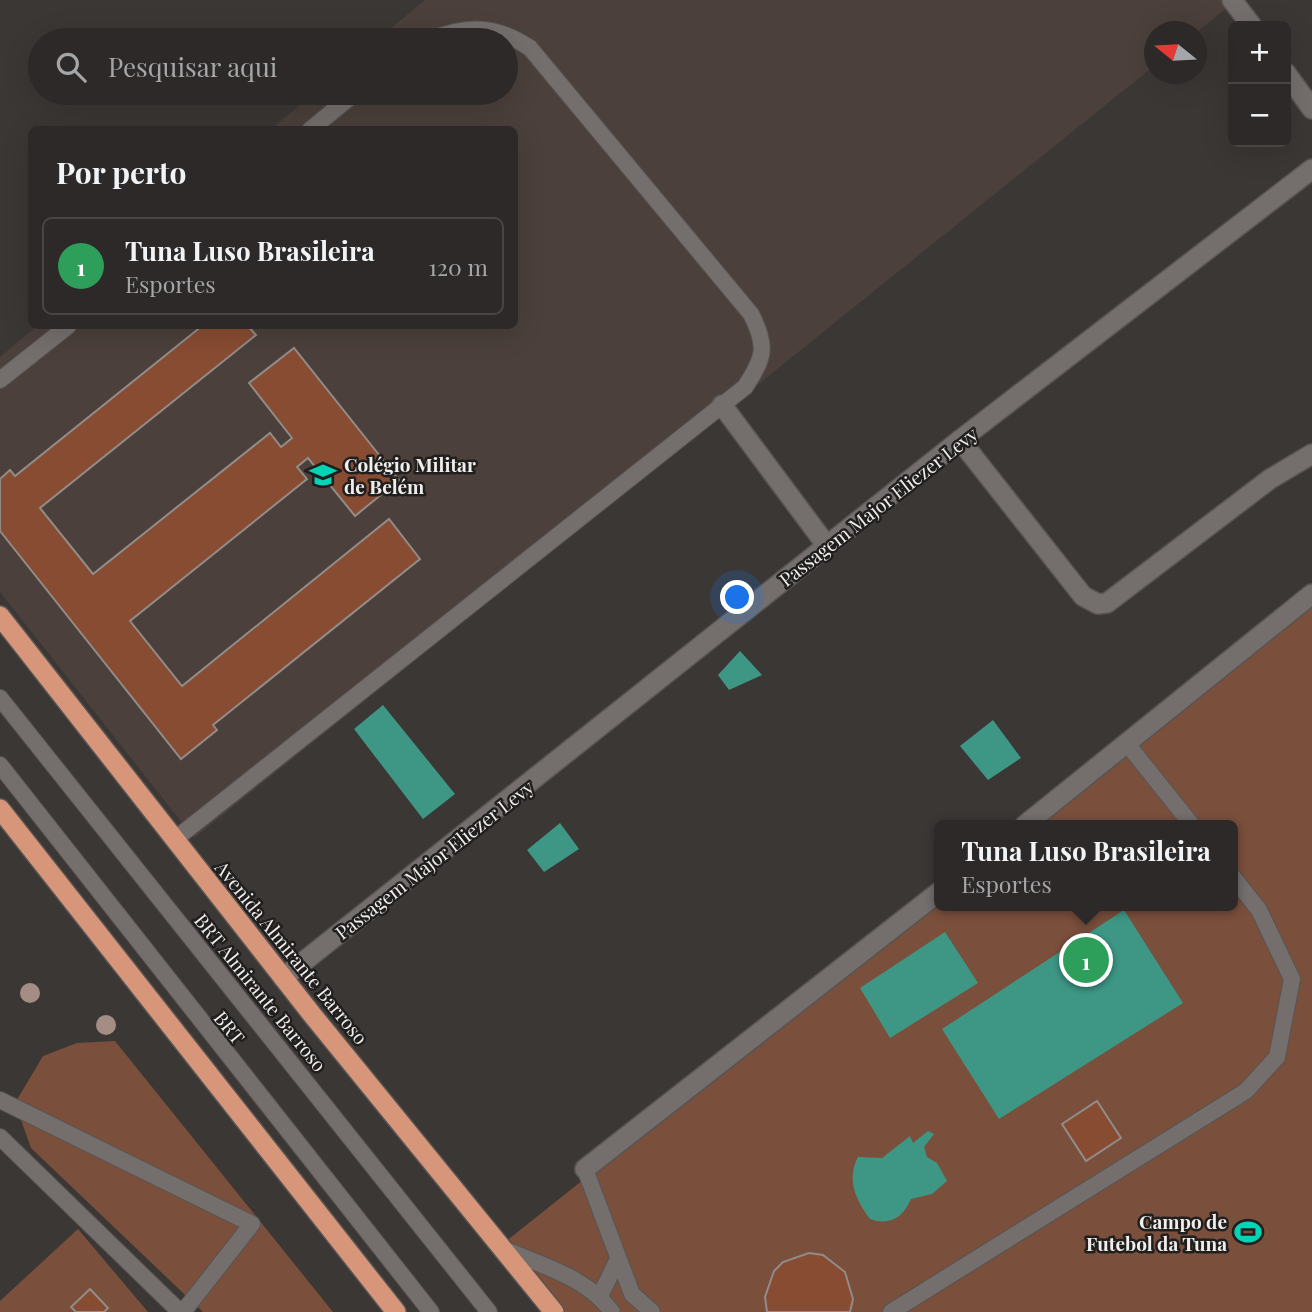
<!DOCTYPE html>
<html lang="pt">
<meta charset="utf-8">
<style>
:root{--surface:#2c2928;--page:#383534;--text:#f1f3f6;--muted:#a6a6a8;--line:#484545;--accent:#8bbbb9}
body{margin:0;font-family:"Playfair Display",serif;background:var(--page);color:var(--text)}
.controls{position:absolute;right:21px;top:21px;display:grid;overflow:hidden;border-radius:10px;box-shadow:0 7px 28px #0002}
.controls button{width:63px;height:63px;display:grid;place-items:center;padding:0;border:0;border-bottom:2px solid var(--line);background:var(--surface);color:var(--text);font:35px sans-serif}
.compass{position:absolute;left:1144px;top:21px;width:63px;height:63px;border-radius:50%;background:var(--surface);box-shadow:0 7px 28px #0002;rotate:288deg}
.you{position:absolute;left:738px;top:598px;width:24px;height:24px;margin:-18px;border:5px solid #fff;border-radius:50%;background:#1a73e8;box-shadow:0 0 0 10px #1a73e833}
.badge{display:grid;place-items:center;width:46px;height:46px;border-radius:50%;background:var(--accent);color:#fff;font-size:23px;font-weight:700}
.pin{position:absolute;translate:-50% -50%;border:4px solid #fff;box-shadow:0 2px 7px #0006}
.popup{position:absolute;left:934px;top:820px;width:304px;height:91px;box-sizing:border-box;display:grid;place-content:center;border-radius:10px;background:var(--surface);filter:drop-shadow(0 2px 5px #0005);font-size:23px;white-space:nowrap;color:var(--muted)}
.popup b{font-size:26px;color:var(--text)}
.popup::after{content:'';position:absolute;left:50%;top:100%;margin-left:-14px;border:14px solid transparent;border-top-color:var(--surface)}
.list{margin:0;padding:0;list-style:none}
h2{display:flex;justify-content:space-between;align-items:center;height:91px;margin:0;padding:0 28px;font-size:30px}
h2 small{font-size:23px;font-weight:400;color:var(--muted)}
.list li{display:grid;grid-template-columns:46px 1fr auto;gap:21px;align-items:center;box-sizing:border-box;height:98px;margin:0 14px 14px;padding:0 14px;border:2px solid var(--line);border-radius:10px}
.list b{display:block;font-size:26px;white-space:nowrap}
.list p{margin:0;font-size:23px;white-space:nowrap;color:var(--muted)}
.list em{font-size:23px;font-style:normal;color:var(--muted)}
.icon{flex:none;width:38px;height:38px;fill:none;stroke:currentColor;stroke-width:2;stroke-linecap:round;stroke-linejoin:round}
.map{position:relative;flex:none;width:1312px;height:1312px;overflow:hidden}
.search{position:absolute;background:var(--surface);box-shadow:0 7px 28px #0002;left:28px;top:28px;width:490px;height:77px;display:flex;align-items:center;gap:18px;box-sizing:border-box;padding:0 24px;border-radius:38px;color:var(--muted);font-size:26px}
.panel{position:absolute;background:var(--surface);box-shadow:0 7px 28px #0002;left:28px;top:126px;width:490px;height:203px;border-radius:10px}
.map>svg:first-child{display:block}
</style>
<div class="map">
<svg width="1312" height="1312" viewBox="0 0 1312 1312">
<rect width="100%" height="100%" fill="#3b3735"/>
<polygon fill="#4b403b" points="425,0 1225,0 1229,6 1197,32 1154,32 1154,66 194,838 0,592 0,357 37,326 514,326 514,130 271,129 314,93 506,93 506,40 377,40"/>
<g fill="#7a4f3c">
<polygon points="1312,596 1312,1312 554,1312 501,1248 510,1238 939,897 939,906 1233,906 1233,825 1029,825"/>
<polygon points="115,1041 333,1312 203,1312 31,1148 15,1103 43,1056 77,1043"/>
<polygon points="78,1229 148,1312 0,1312 0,1301"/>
</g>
<g fill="#3e9785">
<polygon points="740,651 762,675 729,690 718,675"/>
<polygon points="383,705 455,794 423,819 354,729"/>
<polygon points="993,720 1021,758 988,780 960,746"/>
<polygon points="560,823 579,849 544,872 527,850"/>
<polygon points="1124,910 1183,1003 999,1119 942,1029"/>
<polygon points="945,932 978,983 890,1038 860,988"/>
<path d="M928,1131L934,1134L924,1147L927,1157L937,1163L947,1181L932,1194L911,1199C903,1218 889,1226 870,1219C856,1200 846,1180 858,1157L882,1158L910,1136L913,1143Z"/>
</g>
<g fill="#884c32" stroke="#918c89" stroke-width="2">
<polygon points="202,326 248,326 256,335 40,508 93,574 270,433 281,447 292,438 249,383 294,348 399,480 355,516 308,458 297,467 307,479 130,621 182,686 389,519 420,559 213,725 217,730 181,759 0,531 0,479 10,470 15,476"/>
<polygon points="1097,1101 1121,1138 1086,1161 1062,1124"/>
<polygon points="809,1253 823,1255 845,1272 853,1299 850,1312 767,1312 765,1297 774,1271 783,1262"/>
<polygon points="90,1289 108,1308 104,1312 76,1312 71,1307"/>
</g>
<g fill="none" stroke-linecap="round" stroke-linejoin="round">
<defs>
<g id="service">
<polyline points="310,130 355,93"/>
<polyline points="0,380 68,326"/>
<polyline points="0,698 489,1312"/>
<polyline points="1128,745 1192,825"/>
<polyline points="0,765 431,1312"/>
<path d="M174,840L745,387C764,358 768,347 751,314L530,48C496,25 467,25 430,40"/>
<polyline points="0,1100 252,1224 183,1312"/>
<polyline points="0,1137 180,1312"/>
<polyline points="585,1169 632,1294 652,1312"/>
<path d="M504,1249C542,1266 587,1277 612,1312"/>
<polyline points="600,1296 618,1259"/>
<polyline points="891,1312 1246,1091 1277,1057 1292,979 1259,910 1233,877"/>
</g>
<g id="minor">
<polyline points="1232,0 1252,26"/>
<polyline points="1286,73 1312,109"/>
<polyline points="722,405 827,546"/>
<polyline points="960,440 1083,596 1098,604 1107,603 1270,479 1312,454"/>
<polyline points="1025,825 1312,594"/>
<polyline points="283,978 960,440 1312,169"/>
<polyline points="585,1169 939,892"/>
</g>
<g id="trunk">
<polyline points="0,616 314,1017 554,1312"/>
<polyline points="0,809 396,1312"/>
</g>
</defs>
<use href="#service" stroke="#585453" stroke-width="18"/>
<use href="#minor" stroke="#585453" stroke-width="22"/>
<use href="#trunk" stroke="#585453" stroke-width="22"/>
<use href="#service" stroke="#746f6d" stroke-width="16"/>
<use href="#minor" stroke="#746f6d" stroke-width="19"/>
<use href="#trunk" stroke="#d79679" stroke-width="19"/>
</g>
<g fill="#a48d84">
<circle cx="30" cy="993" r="10"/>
<circle cx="106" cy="1025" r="10"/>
</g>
<defs>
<symbol id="school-bare" viewBox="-9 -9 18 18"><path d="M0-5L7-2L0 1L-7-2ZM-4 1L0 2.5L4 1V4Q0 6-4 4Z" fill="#02d5b6" stroke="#211f1e" stroke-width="2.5" paint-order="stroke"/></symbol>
<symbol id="stadium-bare" viewBox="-9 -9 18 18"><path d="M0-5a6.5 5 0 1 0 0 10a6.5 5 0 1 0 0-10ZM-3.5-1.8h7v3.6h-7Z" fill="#02d5b6" stroke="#211f1e" stroke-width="2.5" paint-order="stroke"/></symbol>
</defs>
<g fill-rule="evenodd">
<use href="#school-bare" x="304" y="456" width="38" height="38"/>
<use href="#stadium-bare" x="1229" y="1213" width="38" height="38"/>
</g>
<g text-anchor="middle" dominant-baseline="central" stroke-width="5" stroke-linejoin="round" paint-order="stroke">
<g font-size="19" font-weight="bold" fill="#f0edec" stroke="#211f1e" text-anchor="start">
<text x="344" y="464">Colégio Militar<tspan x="344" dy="22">de Belém</tspan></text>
<text x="1227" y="1221" text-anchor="end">Campo de<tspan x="1227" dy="22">Futebol da Tuna</tspan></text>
</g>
<g font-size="19" fill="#f0edec" stroke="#211f1e">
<text transform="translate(878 506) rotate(-38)">Passagem Major Eliezer Levy</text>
<text transform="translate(434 859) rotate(-38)">Passagem Major Eliezer Levy</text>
<text transform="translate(292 952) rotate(51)">Avenida Almirante Barroso</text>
<text transform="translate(261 992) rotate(51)">BRT Almirante Barroso</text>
<text transform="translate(230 1027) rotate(51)">BRT</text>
</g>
</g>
</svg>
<div class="controls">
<button>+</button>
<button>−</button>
</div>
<svg class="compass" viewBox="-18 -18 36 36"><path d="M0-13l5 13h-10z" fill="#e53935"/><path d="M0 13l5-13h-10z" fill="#a6a6a8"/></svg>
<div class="you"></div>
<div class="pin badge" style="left:1086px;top:960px;background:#2e9e5b">1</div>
<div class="popup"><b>Tuna Luso Brasileira</b>Esportes</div>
<div class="search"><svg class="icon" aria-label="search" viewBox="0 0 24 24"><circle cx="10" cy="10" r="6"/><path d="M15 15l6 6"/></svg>Pesquisar aqui</div>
<section class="panel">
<h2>Por perto<small></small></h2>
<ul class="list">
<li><span class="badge" style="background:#2e9e5b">1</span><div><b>Tuna Luso Brasileira</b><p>Esportes</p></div><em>120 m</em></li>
</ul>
</section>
</div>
